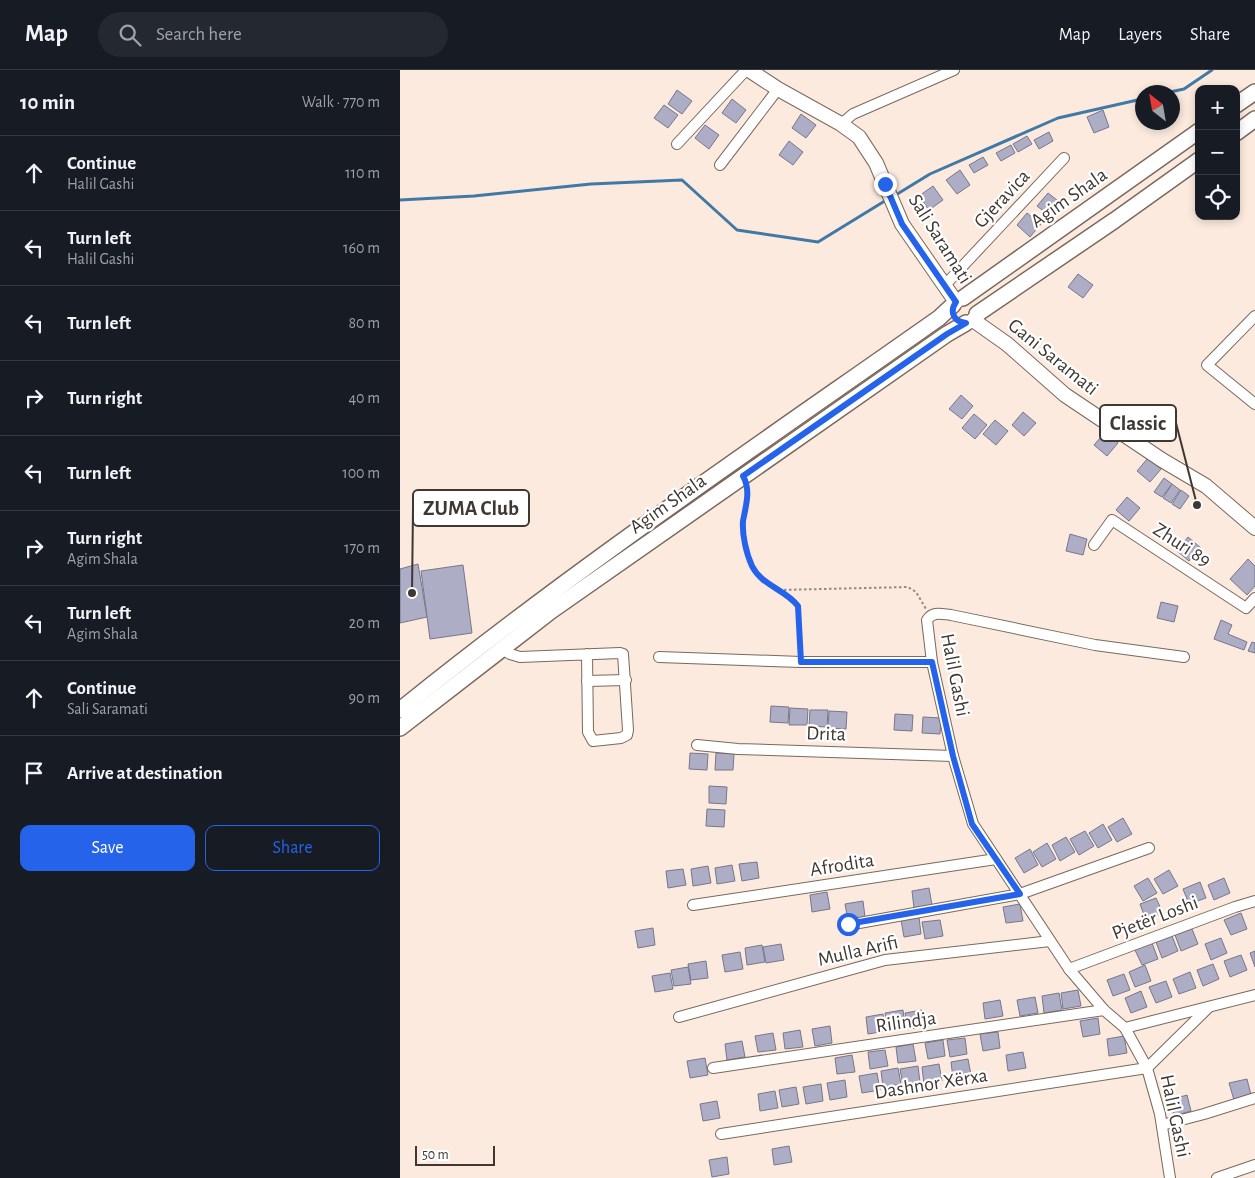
<!DOCTYPE html>
<meta charset="utf-8">
<style>
:root{--surface:#171b24;--page:#242831;--text:#f1f3f6;--muted:#9ea1a6;--line:#363941;--accent:#2563eb}
body{margin:0;font-family:"Alegreya Sans",sans-serif;background:var(--page);color:var(--text)}
.controls{position:absolute;right:15px;top:15px;display:grid;overflow:hidden;border-radius:10px;box-shadow:0 2px 8px #0003}
.controls button{width:45px;height:45px;display:grid;place-items:center;padding:0;border:0;border-bottom:1px solid var(--line);background:var(--surface);color:var(--text);font:25px sans-serif}
.compass{position:absolute;left:735px;top:15px;width:45px;height:45px;border-radius:50%;background:var(--surface);box-shadow:0 2px 8px #0003;rotate:329deg}
.scale{position:absolute;left:15px;bottom:12px;width:80px;box-sizing:border-box;padding-left:5px;border:2px solid #3f3731;border-top:0;font-size:14px;line-height:18px;white-space:nowrap;color:#3f3731;-webkit-text-stroke:4px #fff;paint-order:stroke}
.stop{position:absolute;width:15px;height:15px;margin:-11px;border:4px solid #2563eb;border-radius:50%;background:#fff}
.stop.end{background:#2563eb;border-color:#fff;box-shadow:0 1px 5px #0008}
.list{margin:0;padding:0;list-style:none}
h2{display:flex;justify-content:space-between;align-items:center;height:65px;margin:0;padding:0 20px;font-size:21px}
h2 small{font-size:16px;font-weight:400;color:var(--muted)}
.list li{display:grid;grid-template-columns:32px 1fr auto;gap:15px;align-items:center;box-sizing:border-box;height:75px;padding:0 20px;border-top:1px solid var(--line)}
.list b{display:block;font-size:19px;white-space:nowrap}
.list p{margin:0;font-size:16px;white-space:nowrap;color:var(--muted)}
.list em{font-size:16px;font-style:normal;color:var(--muted)}
.actions{display:flex;gap:10px;padding:15px 20px}
.actions a{flex:1;padding:11px 0;border:1px solid var(--accent);border-radius:10px;text-align:center;font-size:18px;color:var(--accent)}
.actions .main{background:var(--accent);color:#fff}
.icon{flex:none;width:28px;height:28px;fill:none;stroke:currentColor;stroke-width:2;stroke-linecap:round;stroke-linejoin:round}
.map{position:relative;flex:none;width:855px;height:1108px;overflow:hidden}
header{display:flex;align-items:center;gap:30px;box-sizing:border-box;height:70px;padding:0 25px;background:var(--surface);border-bottom:1px solid var(--line)}
header strong{font-size:24px}
nav{display:flex;gap:28px;margin-inline-start:auto;font-size:18px}
.search{width:350px;height:45px;background:var(--page);display:flex;align-items:center;gap:12px;box-sizing:border-box;padding:0 18px;border-radius:28px;color:var(--muted);font-size:19px}
main{display:flex}
aside{flex:1;background:var(--surface)}
.map>svg:first-child{display:block}
</style>
<header>
<strong>Map</strong>
<div class="search"><svg class="icon" aria-label="search" viewBox="0 0 24 24"><circle cx="10" cy="10" r="6"/><path d="M15 15l6 6"/></svg>Search here</div>
<nav><a>Map</a><a>Layers</a><a>Share</a></nav>
</header>
<main>
<aside>
<h2>10 min<small>Walk · 770 m</small></h2>
<ul class="list">
<li><svg class="icon" aria-label="ahead" viewBox="0 0 24 24"><path d="M12 20V5M6 11l6-6 6 6"/></svg><div><b>Continue</b><p>Halil Gashi</p></div><em>110 m</em></li>
<li><svg class="icon" aria-label="left" viewBox="0 0 24 24"><path d="M17 20v-9H6M10 6l-5 5 5 5"/></svg><div><b>Turn left</b><p>Halil Gashi</p></div><em>160 m</em></li>
<li><svg class="icon" aria-label="left" viewBox="0 0 24 24"><path d="M17 20v-9H6M10 6l-5 5 5 5"/></svg><div><b>Turn left</b></div><em>80 m</em></li>
<li><svg class="icon" aria-label="right" viewBox="0 0 24 24"><path d="M7 20v-9h11M14 6l5 5-5 5"/></svg><div><b>Turn right</b></div><em>40 m</em></li>
<li><svg class="icon" aria-label="left" viewBox="0 0 24 24"><path d="M17 20v-9H6M10 6l-5 5 5 5"/></svg><div><b>Turn left</b></div><em>100 m</em></li>
<li><svg class="icon" aria-label="right" viewBox="0 0 24 24"><path d="M7 20v-9h11M14 6l5 5-5 5"/></svg><div><b>Turn right</b><p>Agim Shala</p></div><em>170 m</em></li>
<li><svg class="icon" aria-label="left" viewBox="0 0 24 24"><path d="M17 20v-9H6M10 6l-5 5 5 5"/></svg><div><b>Turn left</b><p>Agim Shala</p></div><em>20 m</em></li>
<li><svg class="icon" aria-label="ahead" viewBox="0 0 24 24"><path d="M12 20V5M6 11l6-6 6 6"/></svg><div><b>Continue</b><p>Sali Saramati</p></div><em>90 m</em></li>
<li><svg class="icon" aria-label="arrive" viewBox="0 0 24 24"><path d="M6 21V4h12l-3 4 3 4H6"/></svg><div><b>Arrive at destination</b></div></li>
</ul>
<div class="actions"><a class="main">Save</a><a>Share</a></div>
</aside>
<div class="map">
<svg width="855" height="1108" viewBox="0 0 855 1108">
<rect width="100%" height="100%" fill="#fceade"/>
<g fill="none" stroke-linecap="round" stroke-linejoin="round">
<g stroke="#4179a6" stroke-width="3">
<polyline points="770,22 784,19 812,0"/>
<polyline points="494,126 530,104 658,48 742,29"/>
<polyline points="0,130 74,126 191,114 282,110 337,160 418,172 488,129"/>
</g>
</g>
<g fill="#adaec5" stroke="#76778c">
<polygon points="277,20 292,31 282,44 268,34"/>
<polygon points="332,29 346,40 336,53 322,43"/>
<polygon points="264,35 278,45 268,58 254,48"/>
<polygon points="703,40 709,57 694,63 687,47"/>
<polygon points="401,44 416,55 406,68 392,58"/>
<polygon points="305,55 319,65 309,79 295,68"/>
<polygon points="649,62 653,71 639,79 634,70"/>
<polygon points="627,66 632,74 618,82 613,74"/>
<polygon points="389,71 403,82 393,95 379,85"/>
<polygon points="611,75 615,83 601,91 596,83"/>
<polygon points="583,87 588,95 574,103 569,95"/>
<polygon points="560,100 570,115 557,124 546,110"/>
<polygon points="533,116 543,130 529,140 519,126"/>
<polygon points="648,123 662,134 651,147 637,136"/>
<polygon points="627,143 641,154 630,167 617,155"/>
<polygon points="678,204 693,215 683,228 668,217"/>
<polygon points="561,325 573,336 562,349 549,339"/>
<polygon points="623,342 636,353 624,366 612,355"/>
<polygon points="574,344 587,355 575,369 562,358"/>
<polygon points="595,350 608,361 596,375 583,364"/>
<polygon points="705,362 718,373 707,386 694,375"/>
<polygon points="748,388 761,399 750,412 737,401"/>
<polygon points="764,408 772,414 762,427 754,422"/>
<polygon points="772,414 780,420 771,433 763,428"/>
<polygon points="781,420 789,426 780,439 772,434"/>
<polygon points="727,427 740,438 729,451 716,440"/>
<polygon points="670,464 687,469 683,485 666,481"/>
<polygon points="788,467 801,478 789,491 777,481"/>
<polygon points="848,489 855,496 855,516 847,525 830,509"/>
<polygon points="18,494 27,547 0,553 0,499"/>
<polygon points="63,495 72,563 30,569 21,501"/>
<polygon points="761,532 778,536 774,552 757,548"/>
<polygon points="821,550 832,555 828,564 847,572 844,580 814,569"/>
<polygon points="852,572 855,573 855,583 848,581"/>
<polygon points="371,636 389,637 388,653 370,652"/>
<polygon points="390,638 408,639 407,655 389,655"/>
<polygon points="410,640 428,640 427,657 409,656"/>
<polygon points="429,641 447,642 446,659 428,658"/>
<polygon points="495,644 513,645 512,661 494,660"/>
<polygon points="523,647 541,648 540,664 522,663"/>
<polygon points="290,683 308,684 307,700 289,699"/>
<polygon points="316,683 334,684 333,700 315,700"/>
<polygon points="309,716 327,717 326,734 309,733"/>
<polygon points="307,739 325,740 324,757 306,756"/>
<polygon points="723,748 732,764 717,772 708,757"/>
<polygon points="703,754 712,770 698,778 689,763"/>
<polygon points="685,761 694,776 679,785 670,769"/>
<polygon points="666,767 675,782 660,791 652,775"/>
<polygon points="647,773 656,789 642,797 633,782"/>
<polygon points="630,779 638,795 624,803 615,788"/>
<polygon points="357,792 359,808 342,811 339,794"/>
<polygon points="332,795 335,811 317,814 315,798"/>
<polygon points="308,796 311,813 293,816 291,799"/>
<polygon points="283,799 286,815 268,818 266,801"/>
<polygon points="769,800 778,816 763,824 754,809"/>
<polygon points="748,808 757,823 743,831 734,816"/>
<polygon points="824,808 830,823 814,830 808,815"/>
<polygon points="800,812 806,828 789,834 783,819"/>
<polygon points="529,818 532,835 514,838 512,821"/>
<polygon points="427,822 430,839 412,842 410,825"/>
<polygon points="756,828 763,843 746,850 740,834"/>
<polygon points="463,831 465,847 448,850 445,834"/>
<polygon points="620,834 623,851 606,853 603,837"/>
<polygon points="841,843 847,859 831,865 824,850"/>
<polygon points="519,847 521,864 504,867 501,850"/>
<polygon points="540,850 543,866 525,869 522,852"/>
<polygon points="253,858 255,875 238,878 235,861"/>
<polygon points="792,859 798,874 781,881 775,865"/>
<polygon points="772,866 778,881 762,888 756,872"/>
<polygon points="821,868 827,883 811,890 805,874"/>
<polygon points="752,873 758,889 742,895 735,880"/>
<polygon points="381,874 384,890 366,893 363,877"/>
<polygon points="362,875 365,892 347,895 345,878"/>
<polygon points="855,881 855,897 850,883"/>
<polygon points="340,882 343,899 325,902 322,885"/>
<polygon points="841,885 847,900 830,907 824,891"/>
<polygon points="306,891 308,908 291,910 288,894"/>
<polygon points="813,894 819,909 803,916 797,900"/>
<polygon points="745,895 751,911 735,917 729,902"/>
<polygon points="288,897 291,914 274,916 271,900"/>
<polygon points="790,902 796,918 779,924 773,909"/>
<polygon points="270,903 273,919 255,922 252,906"/>
<polygon points="724,904 730,920 713,926 707,910"/>
<polygon points="766,911 772,927 756,933 749,917"/>
<polygon points="678,920 681,936 663,939 661,923"/>
<polygon points="741,921 747,937 731,943 725,928"/>
<polygon points="659,923 662,940 644,943 642,926"/>
<polygon points="635,927 638,943 620,946 617,930"/>
<polygon points="600,930 603,946 585,949 583,933"/>
<polygon points="503,940 505,957 488,960 485,943"/>
<polygon points="522,940 525,957 508,959 505,943"/>
<polygon points="483,944 486,961 468,964 466,947"/>
<polygon points="698,948 700,964 683,967 680,951"/>
<polygon points="430,956 432,973 415,976 412,959"/>
<polygon points="400,960 403,977 385,979 383,963"/>
<polygon points="598,962 600,978 583,981 580,964"/>
<polygon points="373,963 376,980 358,982 355,966"/>
<polygon points="724,966 727,983 709,986 707,969"/>
<polygon points="565,968 567,984 550,987 547,970"/>
<polygon points="543,970 545,986 528,989 525,973"/>
<polygon points="342,971 345,987 327,990 325,974"/>
<polygon points="513,974 516,991 498,993 496,977"/>
<polygon points="485,980 488,996 470,999 468,982"/>
<polygon points="623,982 626,998 608,1001 606,985"/>
<polygon points="452,985 455,1002 437,1004 435,988"/>
<polygon points="305,988 308,1005 290,1008 287,991"/>
<polygon points="568,989 571,1005 553,1008 551,992"/>
<polygon points="539,994 542,1011 524,1014 522,997"/>
<polygon points="518,996 520,1012 503,1015 500,999"/>
<polygon points="498,998 501,1014 483,1017 481,1001"/>
<polygon points="477,1003 480,1020 462,1023 459,1006"/>
<polygon points="847,1009 851,1025 834,1030 829,1013"/>
<polygon points="445,1010 447,1027 430,1030 427,1013"/>
<polygon points="421,1014 423,1031 406,1034 403,1017"/>
<polygon points="396,1017 399,1034 382,1037 379,1020"/>
<polygon points="375,1021 378,1038 360,1041 358,1024"/>
<polygon points="787,1025 791,1041 774,1046 770,1030"/>
<polygon points="317,1031 320,1048 303,1051 300,1034"/>
<polygon points="389,1076 392,1092 374,1095 372,1079"/>
<polygon points="327,1087 329,1104 312,1107 309,1090"/>
</g>
<g fill="none" stroke-linecap="round" stroke-linejoin="round">
<defs>
<g id="minor">
<polyline points="441,54 453,44 554,0"/>
<polyline points="277,74 346,0"/>
<polyline points="320,95 378,19"/>
<polyline points="545,215 664,88"/>
<polyline points="855,246 807,295 855,334"/>
<polyline points="694,475 712,450 846,538 855,528"/>
<polyline points="102,579 110,584 120,587 220,583 223,584 228,660 227,665 221,668 193,671 188,662 187,584"/>
<polyline points="259,587 401,592 532,592"/>
<polyline points="187,611 226,610"/>
<polyline points="297,675 338,679 553,686"/>
<polyline points="293,835 596,789"/>
<polyline points="448,855 620,824 749,778"/>
<polyline points="669,899 835,837 855,831"/>
<polyline points="279,947 485,890 650,871"/>
<polyline points="725,958 855,925"/>
<polyline points="313,998 704,940"/>
<polyline points="762,1055 804,1044 855,1028"/>
<polyline points="321,1064 747,998 808,938"/>
<path d="M770,1108L760,1044L747,998L725,958L704,940L669,899L573,754L553,686L532,592L527,550C533,541 541,544 551,545L695,575L784,587"/>
<polyline points="817,1108 855,1095"/>
</g>
<g id="tertiary">
<polyline points="349,0 378,19 441,54 459,67 476,93 502,154 556,232"/>
<polyline points="573,250 607,274 665,325 762,390 806,416 855,458"/>
</g>
<g id="secondary">
<polyline points="836,35 855,22"/>
<polyline points="836,63 855,49"/>
<polyline points="563,228 799,61"/>
<polyline points="577,244 715,150 799,90"/>
<path d="M0,640C173,500 357,376 539,248L553,235"/>
<polyline points="0,658 151,541 547,264 566,253"/>
</g>
</defs>
<use href="#minor" stroke="#7b685b" stroke-width="12"/>
<use href="#tertiary" stroke="#7b685b" stroke-width="16"/>
<use href="#secondary" stroke="#7b685b" stroke-width="18"/>
<g stroke="#958980" stroke-width="2" stroke-dasharray="2.5 2.5" stroke-linecap="butt">
<polyline points="347,419 343,453 347,485 358,505 366,513 392,528 398,536 400,581"/>
<polyline points="379,520 508,517 516,522 526,539"/>
</g>
<use href="#minor" stroke="#fff" stroke-width="10"/>
<use href="#tertiary" stroke="#fff" stroke-width="14"/>
<use href="#secondary" stroke="#fff" stroke-width="15"/>
</g>
<g fill="none" stroke-linecap="round" stroke-linejoin="round">
<path stroke="#2563eb" stroke-width="6" d="M448,854L620,824L572,754L553,686L532,592H401L398,536C385,519 362,516 352,496C346,483 342,464 343,451C346,435 351,420 343,406L547,264L566,253C554,252 549,242 556,232L502,154L485,114"/>
</g>
<g text-anchor="middle" dominant-baseline="central" stroke-width="4.5" stroke-linejoin="round" paint-order="stroke">
<g font-size="20" fill="#3f3731" stroke="#fff">
<text transform="translate(669 128) rotate(-35)">Agim Shala</text>
<text transform="translate(602 129) rotate(-47)">Gjeravica</text>
<text transform="translate(540 169) rotate(58)">Sali Saramati</text>
<text transform="translate(653 287) rotate(39)">Gani Saramati</text>
<text transform="translate(268 434) rotate(-35)">Agim Shala</text>
<text transform="translate(782 475) rotate(33)">Zhuri 89</text>
<text transform="translate(555 605) rotate(79)">Halil Gashi</text>
<text transform="translate(426 664) rotate(2)">Drita</text>
<text transform="translate(442 795) rotate(-9)">Afrodita</text>
<text transform="translate(755 848) rotate(-21)">Pjetër Loshi</text>
<text transform="translate(458 881) rotate(-13)">Mulla Arifi</text>
<text transform="translate(506 952) rotate(-8)">Rilindja</text>
<text transform="translate(531 1014) rotate(-9)">Dashnor Xërxa</text>
<text transform="translate(775 1046) rotate(78)">Halil Gashi</text>
</g>
</g>
<path fill="none" stroke="#3f3731" stroke-width="2" d="M797 435L776 353M12 523L13 438"/>
<g fill="#3f3731" stroke="#fff" stroke-width="2">
<circle cx="797" cy="435" r="5"/>
<circle cx="12" cy="523" r="5"/>
</g>
<g fill="#fff" stroke="#3f3731" stroke-width="2">
<rect x="700" y="335" width="76" height="36" rx="5"/>
<rect x="13" y="420" width="116" height="36" rx="5"/>
</g>
<g font-size="21" text-anchor="middle" font-weight="bold" fill="#3f3731">
<text x="738" y="360">Classic</text>
<text x="71" y="445">ZUMA Club</text>
</g>
</svg>
<div class="controls">
<button>+</button>
<button>−</button>
<button><svg class="icon" aria-label="locate" viewBox="0 0 24 24"><circle cx="12" cy="12" r="6"/><path d="M12 2v4M12 18v4M2 12h4M18 12h4"/></svg></button>
</div>
<svg class="compass" viewBox="-18 -18 36 36"><path d="M0-13l5 13h-10z" fill="#e53935"/><path d="M0 13l5-13h-10z" fill="#9ea1a6"/></svg>
<div class="scale">50 m</div>
<div class="stop" style="left:448px;top:854px"></div>
<div class="stop end" style="left:485px;top:114px"></div>
</div>
</main>
